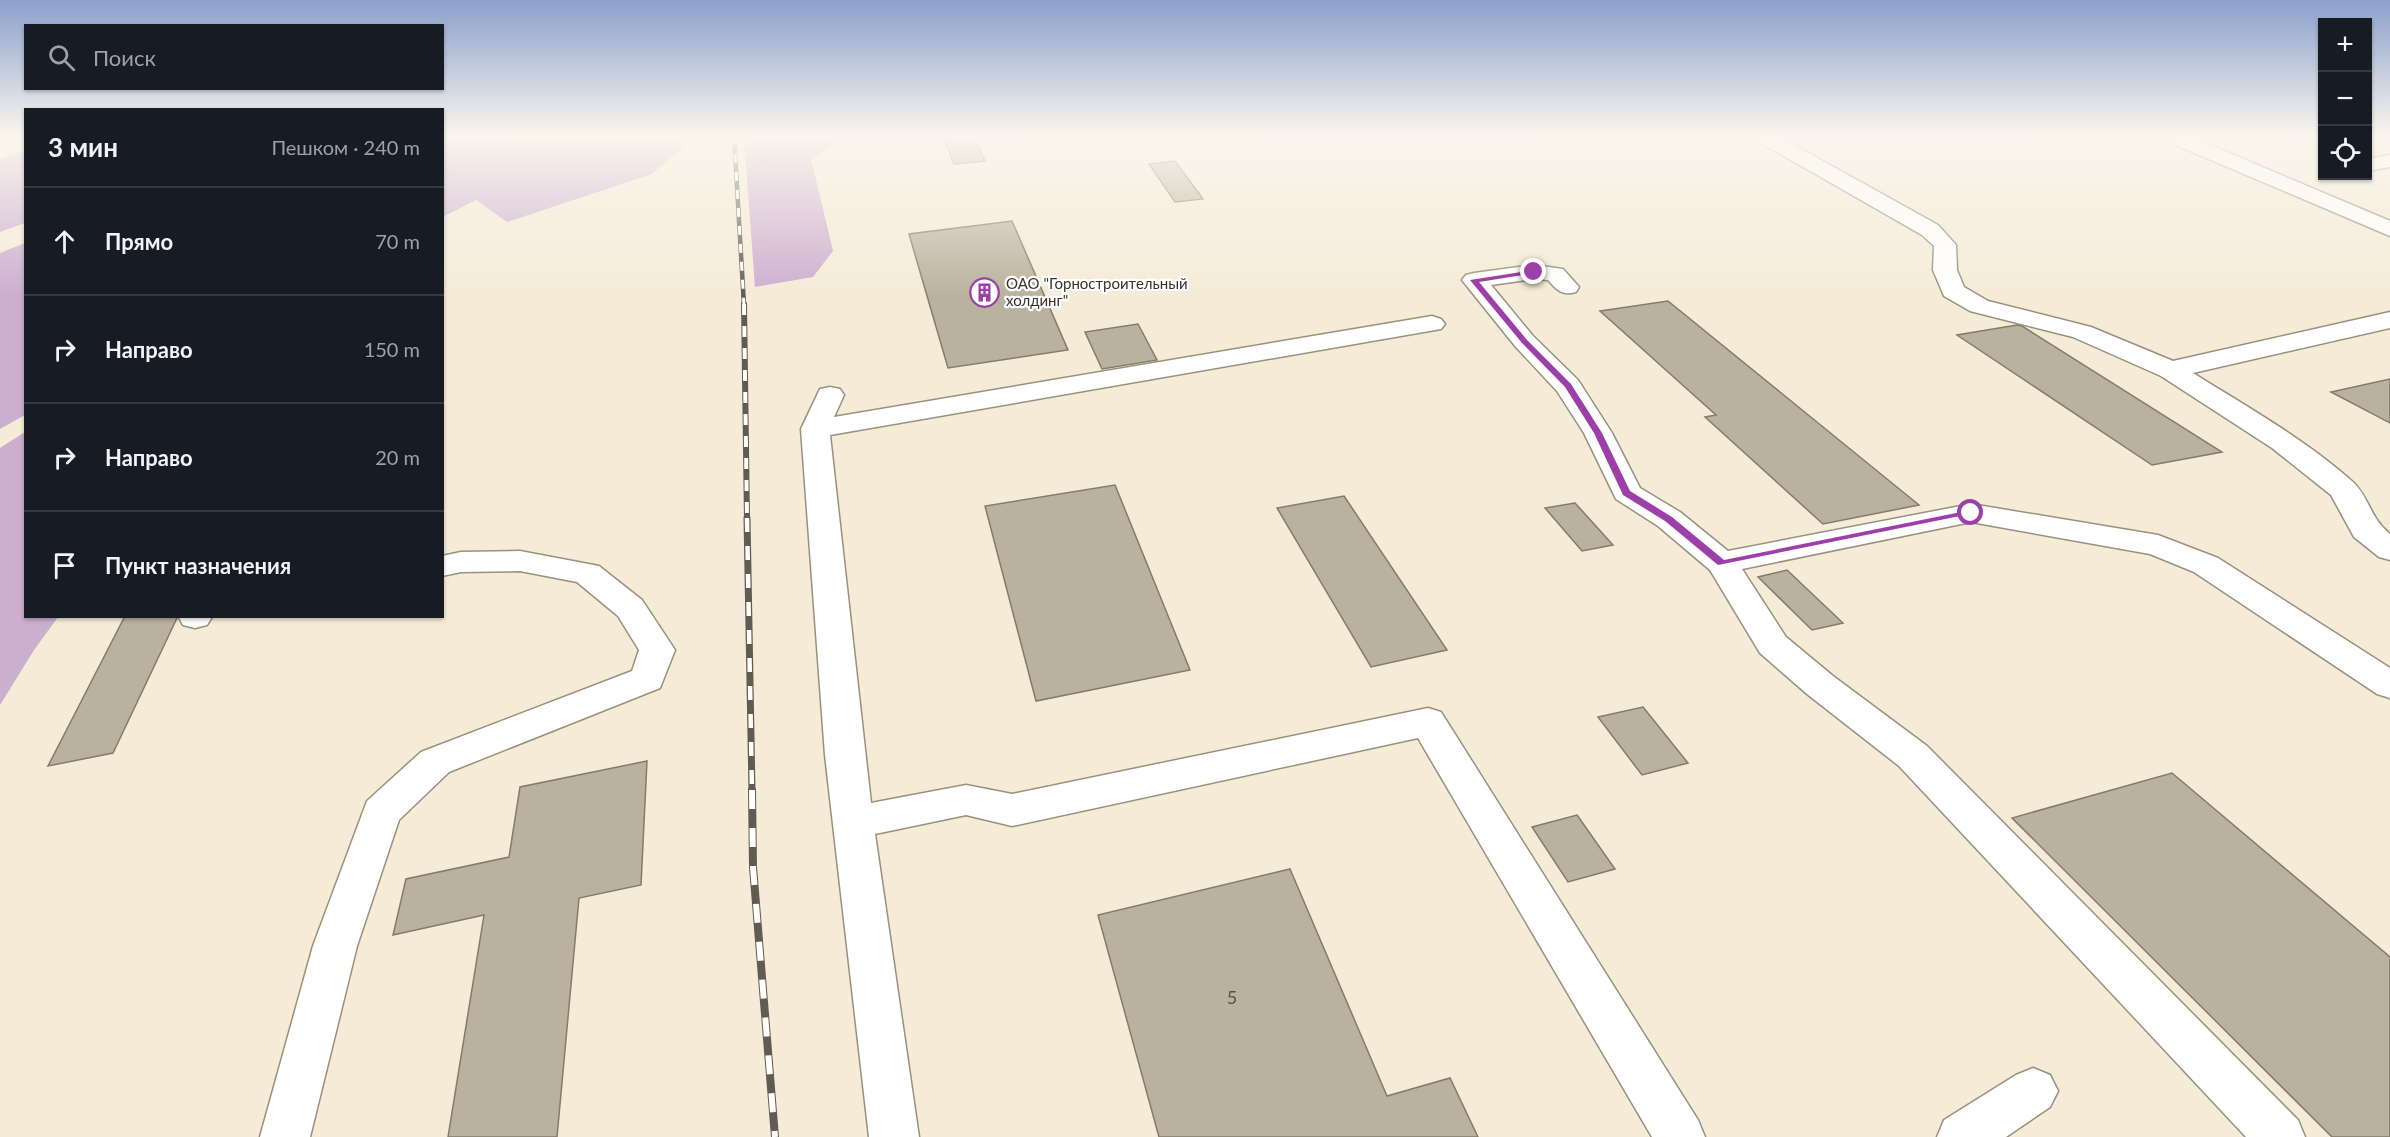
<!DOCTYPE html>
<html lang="ru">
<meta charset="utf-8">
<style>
:root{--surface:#171b24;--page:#242831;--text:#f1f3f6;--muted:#9ea1a6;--line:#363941}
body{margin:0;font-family:Lato,sans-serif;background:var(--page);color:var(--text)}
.controls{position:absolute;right:18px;top:18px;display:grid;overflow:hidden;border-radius:0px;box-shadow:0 2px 4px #0004}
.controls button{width:54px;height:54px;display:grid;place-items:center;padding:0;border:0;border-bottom:2px solid var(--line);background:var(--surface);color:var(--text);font:30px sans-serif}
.stop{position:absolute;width:18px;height:18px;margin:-14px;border:4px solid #9d3fa9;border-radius:50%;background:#fff}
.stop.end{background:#9d3fa9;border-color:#fff;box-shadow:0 2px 6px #0008}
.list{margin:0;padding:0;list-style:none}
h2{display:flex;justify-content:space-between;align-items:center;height:78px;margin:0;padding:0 24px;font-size:26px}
h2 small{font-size:20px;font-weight:400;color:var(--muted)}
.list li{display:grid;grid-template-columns:39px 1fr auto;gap:18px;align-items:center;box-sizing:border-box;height:108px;padding:0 24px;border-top:2px solid var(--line)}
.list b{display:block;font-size:22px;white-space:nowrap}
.list em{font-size:20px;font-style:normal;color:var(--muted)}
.icon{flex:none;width:33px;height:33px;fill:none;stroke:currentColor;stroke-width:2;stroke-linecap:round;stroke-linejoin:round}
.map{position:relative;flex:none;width:2390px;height:1137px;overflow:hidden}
.search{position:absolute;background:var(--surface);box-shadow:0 2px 4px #0004;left:24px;top:24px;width:420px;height:66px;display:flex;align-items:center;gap:15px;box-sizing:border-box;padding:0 21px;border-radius:0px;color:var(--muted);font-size:22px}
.panel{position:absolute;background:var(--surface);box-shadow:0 2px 4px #0004;left:24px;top:108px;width:420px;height:510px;border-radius:0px}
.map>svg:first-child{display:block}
</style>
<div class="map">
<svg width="2390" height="1137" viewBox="0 0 2390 1137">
<rect width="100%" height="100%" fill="#f5ebd7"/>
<g fill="#ccaecf">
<polygon points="443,136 695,136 652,174 507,222 476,200 443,217"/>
<polygon points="744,136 852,136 840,139 811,159 833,251 813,277 755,287"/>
<polygon points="25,150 25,223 0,232 0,159"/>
<polygon points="25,243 25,415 0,429 0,253"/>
<polygon points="25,432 26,616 58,617 34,650 0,705 0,448"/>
</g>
<g fill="#bab19e" stroke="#857b6a" stroke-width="1.5">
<polygon points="943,136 974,136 985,161 954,164"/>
<polygon points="1175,161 1203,199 1175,202 1149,164"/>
<polygon points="1012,221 1068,350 948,368 909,234"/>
<polygon points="1668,301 1919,505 1823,524 1705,417 1716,415 1600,311"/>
<polygon points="1138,324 1157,360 1102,369 1085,332"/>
<polygon points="2017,325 2022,326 2222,452 2152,465 1957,335"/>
<polygon points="2390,379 2390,423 2331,392"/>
<polygon points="1115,485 1190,670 1036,701 985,506"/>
<polygon points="1344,496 1447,650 1371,667 1277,508"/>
<polygon points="1575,503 1613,545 1582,551 1545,508"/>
<polygon points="1787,570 1843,623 1812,630 1758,577"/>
<polygon points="125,616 176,616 177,618 113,753 48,766"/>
<polygon points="1643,707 1688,763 1642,775 1598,717"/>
<polygon points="647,761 641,885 579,898 557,1137 448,1137 484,915 393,935 406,879 509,857 520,787"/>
<polygon points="2172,773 2390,957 2390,1137 2332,1137 2012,818"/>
<polygon points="1577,815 1615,869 1568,882 1532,827"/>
<polygon points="1290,869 1387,1096 1450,1078 1478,1137 1159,1137 1098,915"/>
</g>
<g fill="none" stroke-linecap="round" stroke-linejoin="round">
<defs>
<g id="minor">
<path d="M1754,136H1778L1938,225L1956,245L1957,270L1964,287L1988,301L2091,327L2173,361L2390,312V328L2193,373C2247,407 2305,439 2353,482C2369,497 2370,518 2390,534V560L2379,557L2354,537L2331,495L2272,448L2161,376L2073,337L1970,311L1944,296L1933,270L1934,246L1922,235L1756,140Z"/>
<polygon points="2162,136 2189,136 2390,221 2390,236 2164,140"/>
<polygon points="2390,155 2390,167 2368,171 2368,159"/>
<path d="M1534,265L1563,269L1579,287L1576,292C1562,296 1557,290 1548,280L1534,279L1491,285L1533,336L1578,380L1612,433L1640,488L1680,512L1728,551L1971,504L2158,535L2218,558L2390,668V698L2377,694L2194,572L2150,554L1971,522L1742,569L1786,637L1833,676L1927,746L2298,1120L2305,1137H2246L1899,766L1807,694L1760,653L1710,570L1658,526L1616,499L1584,433L1557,391L1515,346L1462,280L1466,275L1474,273Z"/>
<polygon points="1432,316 1441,319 1445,324 1441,329 830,435 871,803 966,785 1012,794 1428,708 1441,712 1698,1120 1705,1137 1652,1137 1418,738 1012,826 966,815 875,834 919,1137 869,1137 825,755 801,429 820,389 830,387 840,389 844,395 834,417"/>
<polygon points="520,551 599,566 642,600 675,650 660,688 449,772 399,820 357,946 310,1137 260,1137 313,946 367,801 421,752 632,671 639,650 618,616 577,582 520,571 461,572 442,576 442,556 461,552"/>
<polygon points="178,616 212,616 212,617 207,625 195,628 183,625"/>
<polygon points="2033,1068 2050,1075 2058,1091 2050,1107 2006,1137 1937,1137 1944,1120 2016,1075"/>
</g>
</defs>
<use href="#minor" stroke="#99907e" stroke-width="3"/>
<use href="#minor" fill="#fff" fill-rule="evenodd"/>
<defs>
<polyline id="rail-far3" points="734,136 744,305"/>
<polyline id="rail-far2" points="744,304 747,519"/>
<polyline id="rail-far1" points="747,518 752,792"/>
<polyline id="rail" points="752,790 753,867 775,1137"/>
</defs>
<use href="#rail-far3" stroke="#615b51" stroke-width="4.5"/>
<use href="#rail-far2" stroke="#615b51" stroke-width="6"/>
<use href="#rail-far1" stroke="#615b51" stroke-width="7"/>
<use href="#rail" stroke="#615b51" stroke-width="8"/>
<use href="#rail-far3" stroke="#fff" stroke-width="3" stroke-dasharray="9" stroke-linecap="butt"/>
<use href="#rail-far2" stroke="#fff" stroke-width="4" stroke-dasharray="11" stroke-linecap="butt"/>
<use href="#rail-far1" stroke="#fff" stroke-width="4.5" stroke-dasharray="14" stroke-linecap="butt"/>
<use href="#rail" stroke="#fff" stroke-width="6" stroke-dasharray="19" stroke-linecap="butt"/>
</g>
<linearGradient id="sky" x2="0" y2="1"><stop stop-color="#8ba0cc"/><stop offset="0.46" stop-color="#faf6ed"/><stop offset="1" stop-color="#faf6ed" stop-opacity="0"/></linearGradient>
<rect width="2390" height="296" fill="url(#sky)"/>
<polygon fill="#9d3fa9" points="1534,270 1536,273 1479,282 1527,340 1571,384 1602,433 1630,491 1672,517 1724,560 1971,510 1975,513 1718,565 1665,521 1623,495 1594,433 1565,387 1522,343 1470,280"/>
<defs>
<symbol id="building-ring" viewBox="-11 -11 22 22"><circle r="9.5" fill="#fff" stroke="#9d3fa9" stroke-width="1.5"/><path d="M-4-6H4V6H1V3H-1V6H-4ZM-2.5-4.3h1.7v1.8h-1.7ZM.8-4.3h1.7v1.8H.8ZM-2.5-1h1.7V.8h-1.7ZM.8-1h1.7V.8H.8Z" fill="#9d3fa9"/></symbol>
</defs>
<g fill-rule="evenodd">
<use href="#building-ring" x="968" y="276" width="33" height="33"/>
</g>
<g text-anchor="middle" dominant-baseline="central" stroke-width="4.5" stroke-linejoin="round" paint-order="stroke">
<g font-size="15" fill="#37332b" stroke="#fff" text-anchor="start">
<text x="1006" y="283">ОАО "Горностроительный<tspan x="1006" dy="17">холдинг"</tspan></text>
</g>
<g font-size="18" fill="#585248">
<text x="1232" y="997">5</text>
</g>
</g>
</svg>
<div class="controls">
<button>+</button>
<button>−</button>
<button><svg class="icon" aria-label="locate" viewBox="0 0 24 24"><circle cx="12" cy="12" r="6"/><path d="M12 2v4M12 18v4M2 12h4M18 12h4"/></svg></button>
</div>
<div class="stop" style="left:1971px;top:513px"></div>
<div class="stop end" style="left:1534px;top:272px"></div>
<div class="search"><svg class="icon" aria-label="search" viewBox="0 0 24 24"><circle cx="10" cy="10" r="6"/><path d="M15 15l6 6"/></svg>Поиск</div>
<section class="panel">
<h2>3 мин<small>Пешком · 240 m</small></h2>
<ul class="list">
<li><svg class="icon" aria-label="ahead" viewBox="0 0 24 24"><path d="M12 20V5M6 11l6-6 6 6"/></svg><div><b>Прямо</b></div><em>70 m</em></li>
<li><svg class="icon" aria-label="right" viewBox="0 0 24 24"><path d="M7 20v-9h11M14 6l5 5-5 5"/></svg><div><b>Направо</b></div><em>150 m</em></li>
<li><svg class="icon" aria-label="right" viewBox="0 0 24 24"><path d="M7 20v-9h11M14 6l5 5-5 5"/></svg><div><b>Направо</b></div><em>20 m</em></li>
<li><svg class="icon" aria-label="arrive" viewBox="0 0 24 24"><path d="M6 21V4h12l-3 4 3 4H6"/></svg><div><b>Пункт назначения</b></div></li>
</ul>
</section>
</div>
